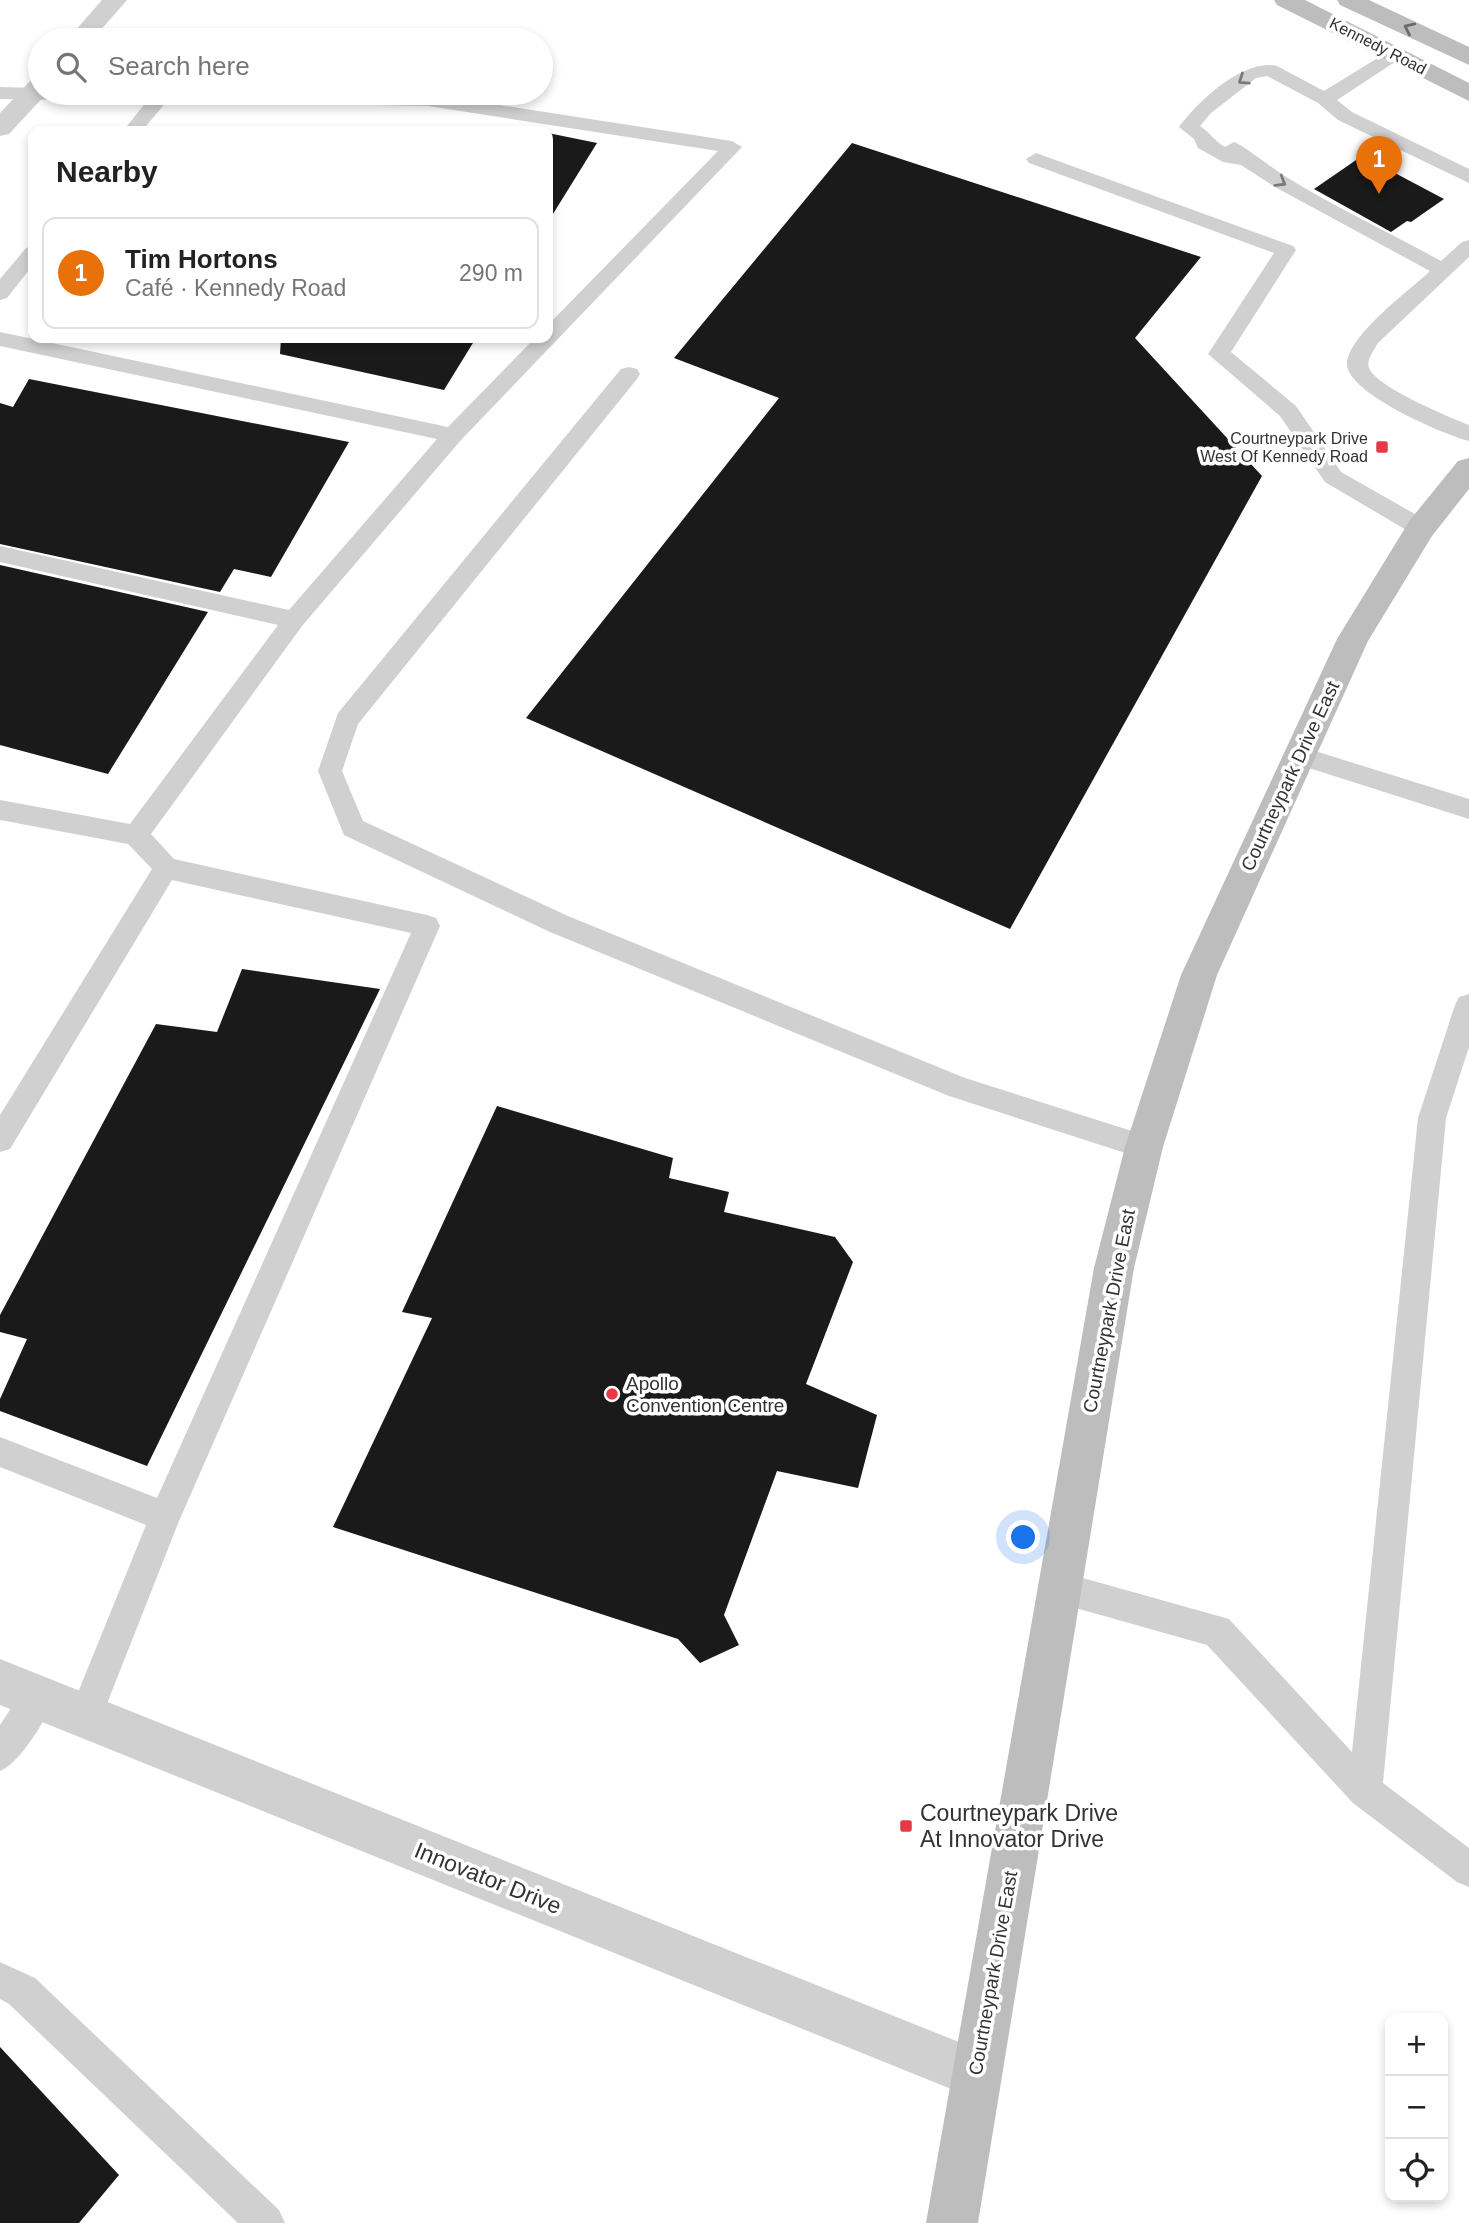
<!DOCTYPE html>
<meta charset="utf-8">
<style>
:root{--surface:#fff;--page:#f6f6f6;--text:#222;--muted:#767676;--line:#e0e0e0;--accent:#1a73e8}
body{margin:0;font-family:Arial,sans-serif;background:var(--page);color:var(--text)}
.controls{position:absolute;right:21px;bottom:21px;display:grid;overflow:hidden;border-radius:14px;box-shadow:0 4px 10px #0003}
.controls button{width:63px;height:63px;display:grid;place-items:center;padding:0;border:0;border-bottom:2px solid var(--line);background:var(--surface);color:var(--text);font:35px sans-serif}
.you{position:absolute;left:1024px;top:1538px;width:24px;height:24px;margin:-18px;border:5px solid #fff;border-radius:50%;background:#1a73e8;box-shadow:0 0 0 10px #1a73e833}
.badge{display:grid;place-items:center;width:46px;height:46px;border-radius:50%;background:var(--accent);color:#fff;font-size:23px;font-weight:700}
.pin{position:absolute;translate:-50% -58px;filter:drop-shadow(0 2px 4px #0008)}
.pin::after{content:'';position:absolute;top:37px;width:24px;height:21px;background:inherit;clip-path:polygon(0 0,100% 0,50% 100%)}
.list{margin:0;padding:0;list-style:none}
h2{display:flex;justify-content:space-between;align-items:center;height:91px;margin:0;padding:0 28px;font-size:30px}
h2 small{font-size:23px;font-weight:400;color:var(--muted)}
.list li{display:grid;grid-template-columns:46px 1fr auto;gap:21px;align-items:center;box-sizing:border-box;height:112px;margin:0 14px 14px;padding:0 14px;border:2px solid var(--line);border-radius:14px}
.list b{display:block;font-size:26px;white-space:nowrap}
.list p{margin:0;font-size:23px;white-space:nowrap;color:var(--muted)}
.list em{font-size:23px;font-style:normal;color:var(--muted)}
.icon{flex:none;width:38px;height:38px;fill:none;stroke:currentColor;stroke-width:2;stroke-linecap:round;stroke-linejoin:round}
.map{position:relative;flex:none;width:1469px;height:2223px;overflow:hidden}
.search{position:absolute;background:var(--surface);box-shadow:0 4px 10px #0003;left:28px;top:28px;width:525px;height:77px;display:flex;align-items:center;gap:18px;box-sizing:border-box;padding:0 24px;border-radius:38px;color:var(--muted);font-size:26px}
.panel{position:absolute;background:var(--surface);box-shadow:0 4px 10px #0003;left:28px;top:126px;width:525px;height:217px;border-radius:14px}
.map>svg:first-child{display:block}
</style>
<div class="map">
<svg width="1469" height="2223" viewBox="0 0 1469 2223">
<rect width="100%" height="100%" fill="#fff"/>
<g fill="#1a1a1a">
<polygon points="548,133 597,143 548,222"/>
<polygon points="852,143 1201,257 1135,338 1262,476 1010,929 526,718 779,398 674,358"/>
<polygon points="1359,158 1386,172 1393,172 1444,199 1411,222 1407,221 1391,232 1314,189"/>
<polygon points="281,338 476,338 444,390 280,354"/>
<polygon points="29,379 349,442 271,577 234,569 220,592 0,544 0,403 13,407"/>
<polygon points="0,565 208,612 108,774 0,745"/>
<polygon points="242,969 380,989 147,1466 0,1411 0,1399 27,1339 0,1332 0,1315 156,1024 217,1032"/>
<polygon points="497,1106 673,1158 669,1178 729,1192 724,1212 835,1237 853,1262 806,1384 877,1415 858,1488 777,1471 724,1615 739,1645 700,1663 678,1639 333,1527 432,1318 402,1312"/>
<polygon points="0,2047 119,2175 79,2223 0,2223"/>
</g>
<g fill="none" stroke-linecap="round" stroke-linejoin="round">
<g fill="#d0d0d0" fill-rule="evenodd">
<path d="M1394,48L1401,50L1403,54L1401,58L1337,100L1352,112L1469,169V183L1338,120L1318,103L1267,76L1256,78L1211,113L1200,126C1211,133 1214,141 1225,147L1234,142C1243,145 1276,171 1288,178C1337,208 1390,233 1441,261L1462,242L1469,240V257L1378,343C1374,350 1366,360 1369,368C1376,387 1449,417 1469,425V441C1445,435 1343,392 1347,362C1352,332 1408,292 1430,271L1275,187L1241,165L1223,162L1198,148L1194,139L1179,127C1197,102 1244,58 1277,66L1324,91Z"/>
<polygon points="0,87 40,88 40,93 428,94 732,141 742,147 461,440 302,626 151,834 174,859 427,915 436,918 440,926 179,1521 97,1729 85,1734 73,1729 68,1717 146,1525 0,1467 0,1437 157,1498 411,933 172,880 10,1149 0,1152 0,1115 152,869 128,844 0,820 0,800 130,824 278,625 0,562 0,546 289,610 437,439 0,346 0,332 448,427 535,338 548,338 548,325 718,151 428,106 167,101 142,131 123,131 147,101 0,99"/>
<polygon points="1036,153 1293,246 1296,250 1231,352 1296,406 1341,472 1429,522 1432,528 1429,534 1421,536 1413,534 1325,482 1280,416 1208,354 1274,253 1029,163 1026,159"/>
<polygon points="33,246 33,265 7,298 0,300 0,279 26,248"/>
<polygon points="629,367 637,369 640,374 637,379 358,724 342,771 363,821 568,916 965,1078 1154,1138 1158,1147 1154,1156 1144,1159 949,1096 550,932 344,835 318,771 338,713 621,369"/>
<polygon points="1299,746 1469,799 1469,819 1290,762 1287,755 1290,748"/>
<polygon points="1469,994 1469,1047 1446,1118 1383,1783 1469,1848 1469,1887 1457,1882 1353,1803 1207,1645 1058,1603 1047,1598 1042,1587 1047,1576 1058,1571 1229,1619 1352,1752 1418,1118 1455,1005 1459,997"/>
<path d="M38,1681L50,1686L55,1698C46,1719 21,1762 0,1771V1725L26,1686Z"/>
<polygon points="0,1962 35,1978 279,2210 285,2223 238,2223 9,2004 0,1999"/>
</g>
<g fill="#d0d0d0" fill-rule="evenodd">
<polygon points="102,0 127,0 92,40 67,40"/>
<polygon points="40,77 40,93 47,93 9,134 0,136 0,113 31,80"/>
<polygon points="0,1659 994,2056 1001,2074 994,2092 976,2099 0,1705"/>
</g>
<g fill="#bdbdbd" fill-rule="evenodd">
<polygon points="1274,0 1305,0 1469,83 1469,101 1277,5"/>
<polygon points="1337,0 1369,0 1469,47 1469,65 1340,5"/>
<polygon points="1469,458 1469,489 1432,536 1368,641 1217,975 1163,1147 1134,1268 978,2223 926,2223 1094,1268 1125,1147 1181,975 1337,639 1410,520 1458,461"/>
</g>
</g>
<defs><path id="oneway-chevron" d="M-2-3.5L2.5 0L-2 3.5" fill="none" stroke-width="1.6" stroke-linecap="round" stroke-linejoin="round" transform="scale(1.75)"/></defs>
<use stroke="#6a6a6a" href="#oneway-chevron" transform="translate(1409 28) rotate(-155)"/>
<g stroke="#7a7a7a">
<use href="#oneway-chevron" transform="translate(1243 80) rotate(146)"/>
<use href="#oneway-chevron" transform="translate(1281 182) rotate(31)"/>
</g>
<g fill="#e63946" stroke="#fff" stroke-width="2.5">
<rect x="1375" y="440" width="14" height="14" rx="3.5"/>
<circle cx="612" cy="1394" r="7"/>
<rect x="899" y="1819" width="14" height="14" rx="3.5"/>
</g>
<g text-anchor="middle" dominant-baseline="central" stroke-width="7" stroke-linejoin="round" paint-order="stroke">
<g font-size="16" fill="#333" stroke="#fff">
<text transform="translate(1378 46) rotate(27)">Kennedy Road</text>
</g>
<g font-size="16" fill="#333" stroke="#fff" text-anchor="end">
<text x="1368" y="438">Courtneypark Drive<tspan x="1368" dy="18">West Of Kennedy Road</tspan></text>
</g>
<g font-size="19" fill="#333" stroke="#fff">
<text transform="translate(1290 776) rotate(-65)">Courtneypark Drive East</text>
<text transform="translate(1109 1311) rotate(-79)">Courtneypark Drive East</text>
<text transform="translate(993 1973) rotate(-80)">Courtneypark Drive East</text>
</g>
<g font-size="19" fill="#333" stroke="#fff" text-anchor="start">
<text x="626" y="1383">Apollo<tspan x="626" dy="22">Convention Centre</tspan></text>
</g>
<g font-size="23" fill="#333" stroke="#fff" text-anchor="start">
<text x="920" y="1813">Courtneypark Drive<tspan x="920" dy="26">At Innovator Drive</tspan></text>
</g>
<g font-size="23" fill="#333" stroke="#fff">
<text transform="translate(488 1878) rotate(22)">Innovator Drive</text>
</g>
</g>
</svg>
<div class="controls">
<button>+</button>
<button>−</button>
<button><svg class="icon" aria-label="locate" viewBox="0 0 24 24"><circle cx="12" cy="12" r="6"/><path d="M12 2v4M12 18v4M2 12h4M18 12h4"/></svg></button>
</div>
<div class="you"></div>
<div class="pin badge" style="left:1379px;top:194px;background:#e8710a">1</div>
<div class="search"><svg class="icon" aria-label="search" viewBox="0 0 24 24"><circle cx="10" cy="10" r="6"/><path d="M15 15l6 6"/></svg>Search here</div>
<section class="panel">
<h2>Nearby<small></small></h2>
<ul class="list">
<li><span class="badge" style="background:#e8710a">1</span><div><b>Tim Hortons</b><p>Café · Kennedy Road</p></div><em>290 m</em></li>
</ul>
</section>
</div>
